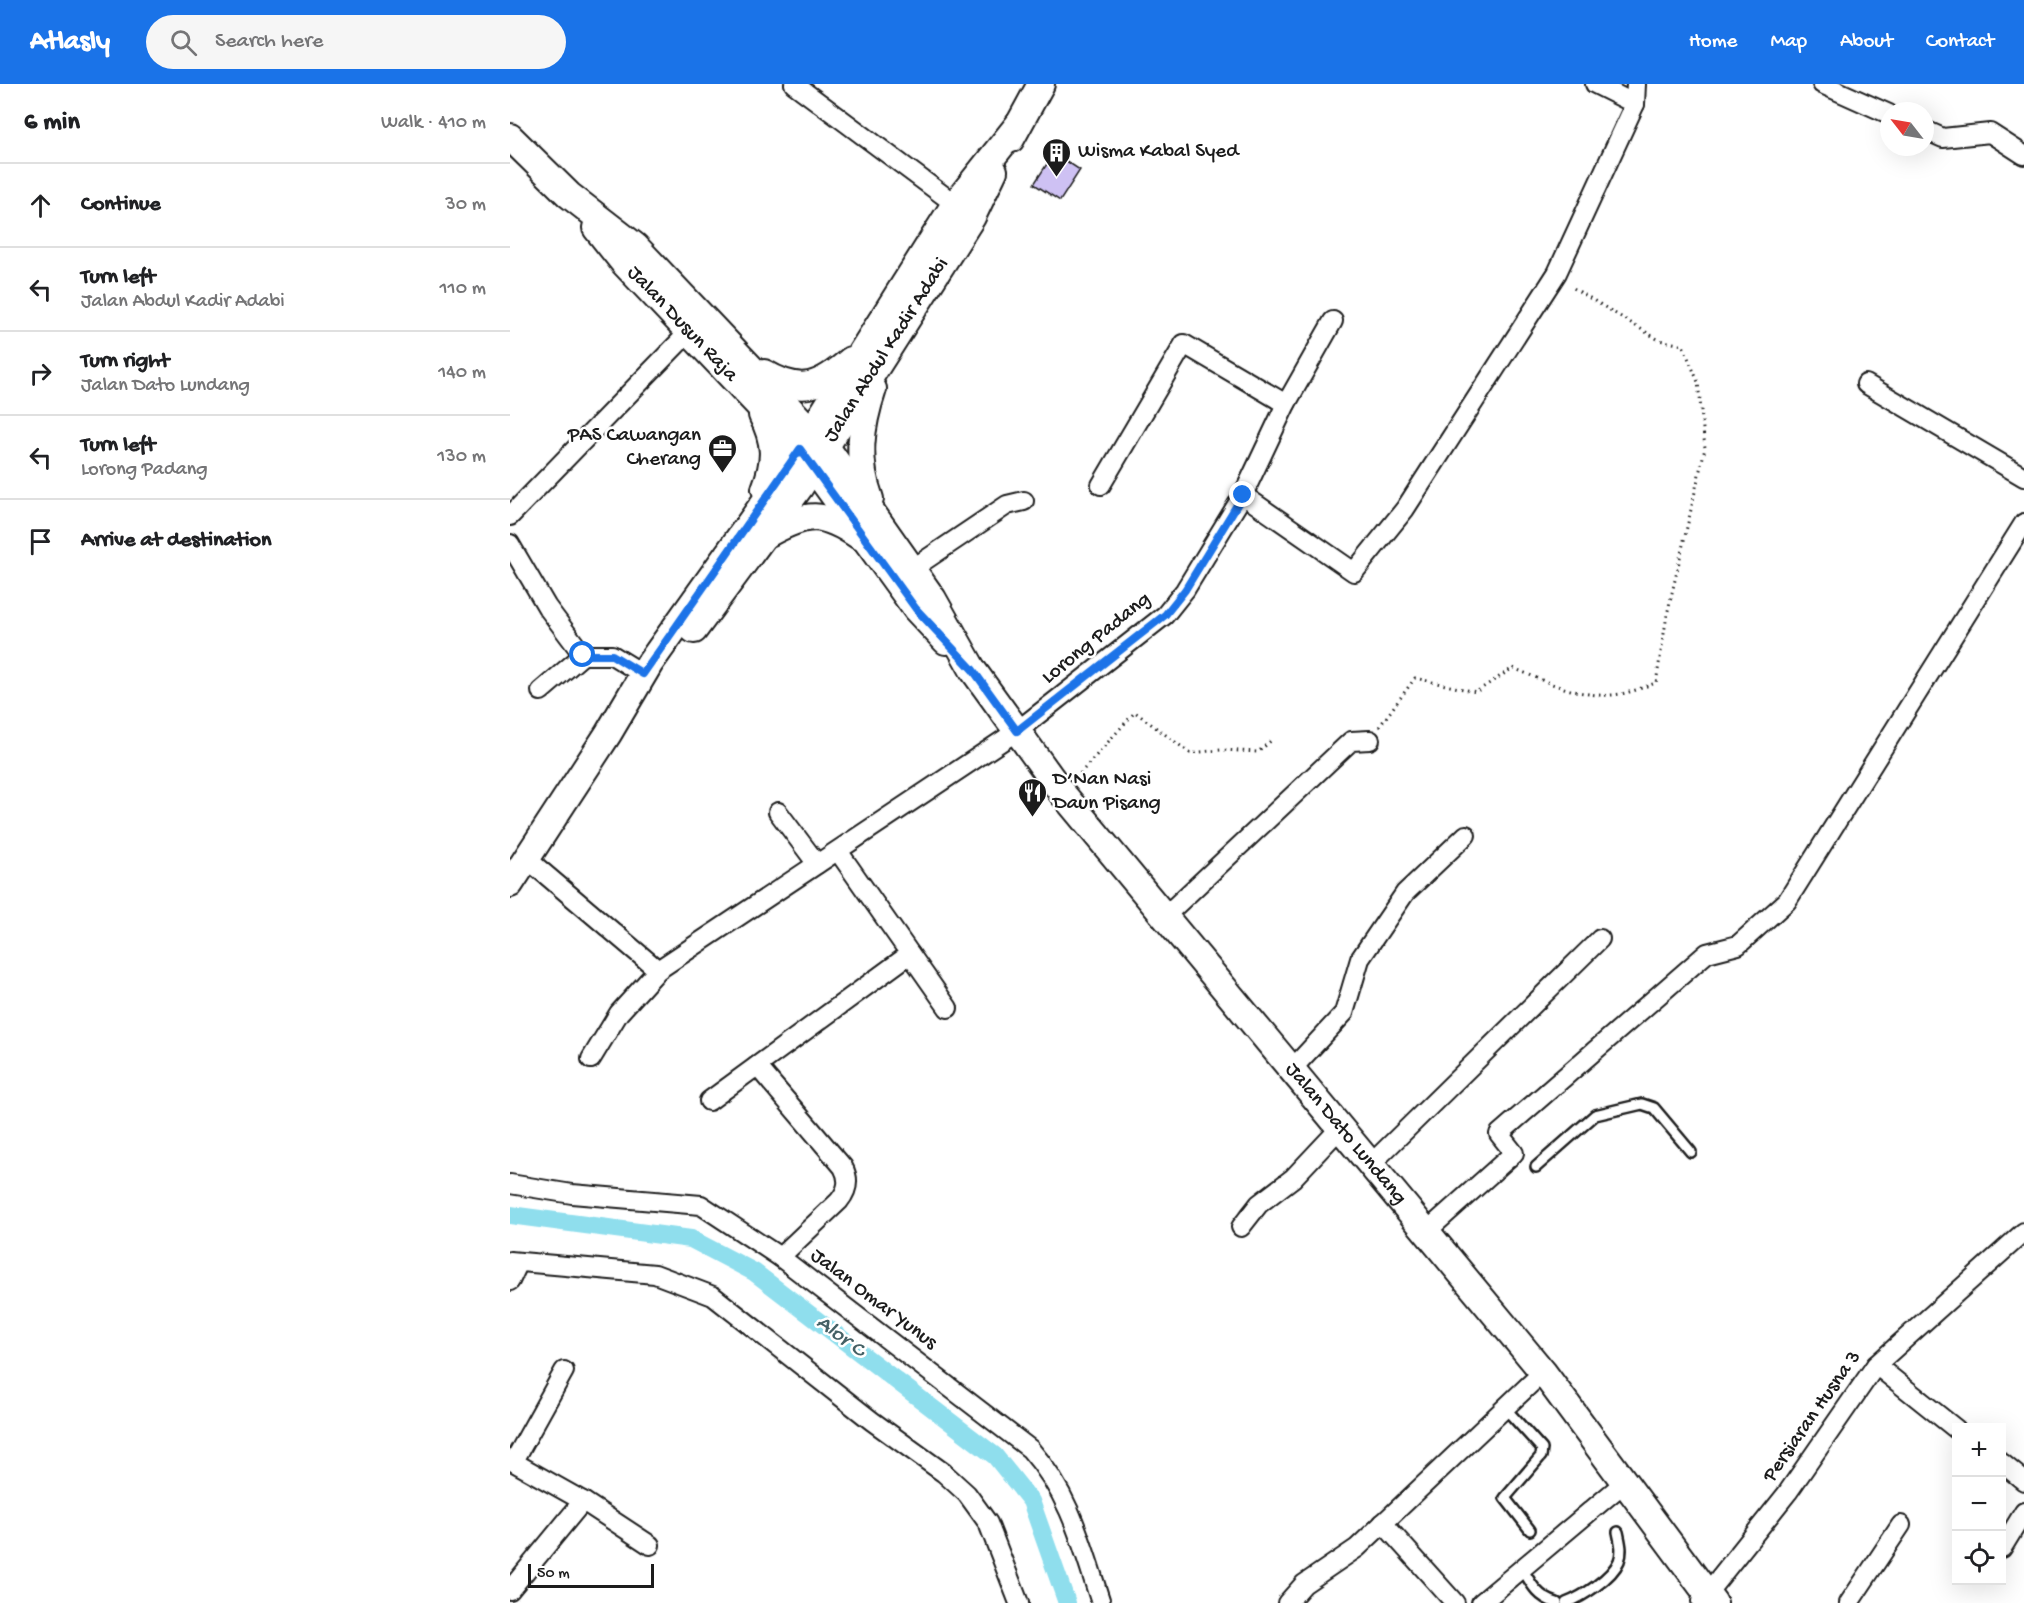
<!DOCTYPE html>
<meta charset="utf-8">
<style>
:root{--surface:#fff;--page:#f6f6f6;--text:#202124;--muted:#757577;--line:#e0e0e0;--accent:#1a73e8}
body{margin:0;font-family:"Gochi Hand",sans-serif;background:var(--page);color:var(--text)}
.controls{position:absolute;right:18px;bottom:18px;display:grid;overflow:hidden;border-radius:0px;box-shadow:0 6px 24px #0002}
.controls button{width:54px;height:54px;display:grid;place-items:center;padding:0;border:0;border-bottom:2px solid var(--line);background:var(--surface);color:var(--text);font:30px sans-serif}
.compass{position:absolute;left:1370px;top:18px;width:54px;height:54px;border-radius:50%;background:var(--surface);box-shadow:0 6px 24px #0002;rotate:301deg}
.scale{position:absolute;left:18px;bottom:15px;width:126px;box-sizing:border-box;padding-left:6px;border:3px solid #1c1c1c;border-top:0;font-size:16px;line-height:21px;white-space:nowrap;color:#1c1c1c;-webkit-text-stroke:4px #fff;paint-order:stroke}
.stop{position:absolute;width:18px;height:18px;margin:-14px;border:4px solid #1a73e8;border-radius:50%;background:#fff}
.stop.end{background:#1a73e8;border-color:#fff;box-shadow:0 2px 6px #0008}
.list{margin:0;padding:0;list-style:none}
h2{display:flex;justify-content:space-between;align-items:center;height:78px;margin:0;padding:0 24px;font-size:26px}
h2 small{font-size:20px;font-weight:400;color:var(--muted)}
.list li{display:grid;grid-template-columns:39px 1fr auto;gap:18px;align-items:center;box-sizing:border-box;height:84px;padding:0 24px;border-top:2px solid var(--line)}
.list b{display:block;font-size:22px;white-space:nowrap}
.list p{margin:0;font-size:20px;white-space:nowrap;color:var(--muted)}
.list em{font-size:20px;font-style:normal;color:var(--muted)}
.icon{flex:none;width:33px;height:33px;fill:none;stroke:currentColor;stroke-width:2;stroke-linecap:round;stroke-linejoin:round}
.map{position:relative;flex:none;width:1514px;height:1519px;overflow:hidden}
header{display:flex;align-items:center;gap:36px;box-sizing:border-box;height:84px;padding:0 30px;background:var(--accent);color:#fff}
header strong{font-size:28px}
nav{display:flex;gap:33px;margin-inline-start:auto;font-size:21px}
.search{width:420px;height:54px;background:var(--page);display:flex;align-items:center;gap:15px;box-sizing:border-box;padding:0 21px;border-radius:33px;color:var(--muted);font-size:22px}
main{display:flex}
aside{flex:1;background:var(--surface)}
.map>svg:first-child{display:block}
</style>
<header>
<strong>Atlasly</strong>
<div class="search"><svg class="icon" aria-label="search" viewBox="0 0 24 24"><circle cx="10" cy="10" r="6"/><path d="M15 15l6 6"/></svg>Search here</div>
<nav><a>Home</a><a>Map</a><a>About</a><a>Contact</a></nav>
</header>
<main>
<aside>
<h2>6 min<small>Walk · 410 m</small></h2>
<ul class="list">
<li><svg class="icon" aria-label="ahead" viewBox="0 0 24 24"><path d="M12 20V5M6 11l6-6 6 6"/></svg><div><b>Continue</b></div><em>30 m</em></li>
<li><svg class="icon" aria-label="left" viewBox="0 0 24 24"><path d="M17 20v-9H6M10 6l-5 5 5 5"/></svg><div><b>Turn left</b><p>Jalan Abdul Kadir Adabi</p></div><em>110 m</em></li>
<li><svg class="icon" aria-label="right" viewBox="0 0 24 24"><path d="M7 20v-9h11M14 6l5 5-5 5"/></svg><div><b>Turn right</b><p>Jalan Dato Lundang</p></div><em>140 m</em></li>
<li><svg class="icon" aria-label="left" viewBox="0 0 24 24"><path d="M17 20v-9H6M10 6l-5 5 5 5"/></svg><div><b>Turn left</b><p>Lorong Padang</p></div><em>130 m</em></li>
<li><svg class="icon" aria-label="arrive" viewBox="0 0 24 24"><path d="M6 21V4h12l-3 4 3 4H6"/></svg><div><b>Arrive at destination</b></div></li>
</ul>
</aside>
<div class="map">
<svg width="1514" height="1519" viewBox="0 0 1514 1519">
<rect width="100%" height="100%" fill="#fff"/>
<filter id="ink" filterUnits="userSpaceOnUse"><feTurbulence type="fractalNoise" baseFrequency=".0167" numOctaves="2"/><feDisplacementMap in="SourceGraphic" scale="12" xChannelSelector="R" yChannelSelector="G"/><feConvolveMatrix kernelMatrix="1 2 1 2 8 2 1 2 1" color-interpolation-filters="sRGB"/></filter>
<g filter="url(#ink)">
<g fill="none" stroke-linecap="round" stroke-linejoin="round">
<polyline stroke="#8fdeed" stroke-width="18" points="0,1131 181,1155 244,1188 485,1372 521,1417 557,1519"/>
</g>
<polygon fill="#cec1f3" stroke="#1c1c1c" stroke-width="1.5" points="544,69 570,86 550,117 524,100"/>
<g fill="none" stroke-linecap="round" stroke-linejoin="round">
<defs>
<g id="lane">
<polyline points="1026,1083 1085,1031 1132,1020 1144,1024 1181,1068"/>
<polyline points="995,1324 1032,1365 1031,1372 995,1414 1020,1446"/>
<path d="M1012,1484C1021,1500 1028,1514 1047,1519"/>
<path d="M1056,1519C1072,1513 1102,1494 1109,1477C1113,1467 1110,1458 1108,1448"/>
</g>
<g id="street">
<polyline points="284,0 445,120"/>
<polyline points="1085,0 1125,20"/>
<polyline points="1312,0 1379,30"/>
<polyline points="1415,46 1433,54 1480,49 1514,71"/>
<polyline points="1356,300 1514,393"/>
<polyline points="591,401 674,260 776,320"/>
<polyline points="733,411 844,488 895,425 1047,189 1125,20 1126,0"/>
<polyline points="0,432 179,248"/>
<polyline points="0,460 37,523 73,571 102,571 133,590"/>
<polyline points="402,485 497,421 514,417"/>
<polyline points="31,607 73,571"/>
<polyline points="268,728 307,780"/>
<polyline points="328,767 438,924"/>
<polyline points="16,774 148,886"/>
<polyline points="655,832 841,657 860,656"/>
<polyline points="81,975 109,929 148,886 507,647 655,531 675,506 733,411 776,320 823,237"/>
<path d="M247,982L333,1083C340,1096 338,1106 329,1117L270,1173"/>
<polyline points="783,984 834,929 850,875 895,809 956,751"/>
<polyline points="199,1017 400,870"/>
<polyline points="862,1079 1090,855"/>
<path d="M0,1100L62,1110L191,1121L270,1173L520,1365C561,1412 572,1461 591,1519"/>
<polyline points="731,1143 749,1120 783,1094 831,1043"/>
<polyline points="917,1147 1004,1069 989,1050 1197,869 1228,861 1277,817 1514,439"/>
<polyline points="0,1177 145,1190 203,1212 362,1337 434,1389 457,1410 478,1439 509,1519"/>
<polyline points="0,1197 9,1178"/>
<polyline points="1366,1281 1446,1345"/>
<polyline points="0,1376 73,1417 140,1461"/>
<polyline points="4,1377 54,1287"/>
<polyline points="1492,1379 1514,1397"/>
<polyline points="873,1439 945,1519"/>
<polyline points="1492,1464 1514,1428"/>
<polyline points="0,1506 73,1417"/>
<polyline points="1191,1517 1278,1408 1366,1281 1514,1148"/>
<polyline points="777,1519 794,1500 847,1464 1033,1288"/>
<polyline points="971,1519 1115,1398"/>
<polyline points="1339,1519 1391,1441"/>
</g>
<g id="secondary">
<path id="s1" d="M0,53L59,111L125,162L316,363L423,515L463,586L552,709L1033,1288L1204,1519"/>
<polyline points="501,55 531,0"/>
<path id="s2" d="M86,144L113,178L290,365L406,525L436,557"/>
<path d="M254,289C291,311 310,303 341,276"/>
<path d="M252,331C266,358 266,377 255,405"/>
<path d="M360,415C346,377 350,344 363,305"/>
<path d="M259,449C298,428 312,427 349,452"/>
<path id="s3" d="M184,546L290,403L462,133L484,87"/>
<polyline points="0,800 98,650 140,579 274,391 445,120 508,41"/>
</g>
</defs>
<use href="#lane" stroke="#1c1c1c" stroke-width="14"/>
<use href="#street" stroke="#1c1c1c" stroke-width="22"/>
<use href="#secondary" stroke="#1c1c1c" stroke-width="30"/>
<g stroke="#1c1c1c" stroke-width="3" stroke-dasharray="1.5 4.5" stroke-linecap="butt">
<path d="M869,643L905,594L966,608L1003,584C1037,598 1077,618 1115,609C1125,607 1136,602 1146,599L1157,531L1195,364L1188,298L1173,261L1149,256L1060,202"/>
<polyline points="566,694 625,628 680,669 711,666 748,668 763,655"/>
</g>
<use href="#lane" stroke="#fff" stroke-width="9"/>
<use href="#street" stroke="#fff" stroke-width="18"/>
<use href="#secondary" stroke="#fff" stroke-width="26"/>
</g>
</g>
<g fill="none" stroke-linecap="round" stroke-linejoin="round" filter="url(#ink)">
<polyline stroke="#1a73e8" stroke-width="8" points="73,571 102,571 133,590 290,365 406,525 463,586 507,647 655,531 675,506 733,411"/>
</g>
<defs>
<symbol id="building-pin" viewBox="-11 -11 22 30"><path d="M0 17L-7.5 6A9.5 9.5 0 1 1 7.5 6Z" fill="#1c1c1c" stroke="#fff"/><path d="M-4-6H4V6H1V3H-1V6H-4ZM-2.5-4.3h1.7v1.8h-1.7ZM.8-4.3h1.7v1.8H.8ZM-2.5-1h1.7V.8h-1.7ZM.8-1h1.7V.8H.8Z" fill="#fff"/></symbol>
<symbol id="office-pin" viewBox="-11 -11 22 30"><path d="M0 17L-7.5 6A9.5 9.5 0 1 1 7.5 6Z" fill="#1c1c1c" stroke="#fff"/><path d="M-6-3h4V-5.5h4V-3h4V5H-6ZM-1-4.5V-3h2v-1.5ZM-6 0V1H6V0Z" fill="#fff"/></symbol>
<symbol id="restaurant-pin" viewBox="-11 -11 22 30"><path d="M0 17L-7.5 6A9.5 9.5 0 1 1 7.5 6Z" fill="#1c1c1c" stroke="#fff"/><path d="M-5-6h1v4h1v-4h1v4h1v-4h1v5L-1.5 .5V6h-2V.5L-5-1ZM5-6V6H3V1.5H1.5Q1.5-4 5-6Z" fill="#fff"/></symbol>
</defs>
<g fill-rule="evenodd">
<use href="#building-pin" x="530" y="52" width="33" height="45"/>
<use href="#office-pin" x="196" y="348" width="33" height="45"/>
<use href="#restaurant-pin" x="506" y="692" width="33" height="45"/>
</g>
<g text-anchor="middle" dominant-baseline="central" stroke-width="5" stroke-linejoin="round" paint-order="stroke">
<g font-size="21" fill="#1c1c1c" stroke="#fff" text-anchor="start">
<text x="568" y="68">Wisma Kabal Syed</text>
<text x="191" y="352" text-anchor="end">PAS Cawangan<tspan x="191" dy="24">Cherang</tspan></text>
<text x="543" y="696">D’Nan Nasi<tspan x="543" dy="24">Daun Pisang</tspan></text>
</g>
<g font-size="21" fill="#1c1c1c" stroke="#fff">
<text stroke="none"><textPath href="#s2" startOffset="129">Jalan Dusun Raja</textPath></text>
<text stroke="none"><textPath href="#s3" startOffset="340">Jalan Abdul Kadir Adabi</textPath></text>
<text transform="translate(587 555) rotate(-39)">Lorong Padang</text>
<text stroke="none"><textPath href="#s1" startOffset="1306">Jalan Dato Lundang</textPath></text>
<text transform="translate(363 1216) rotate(37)">Jalan Omar Yunus</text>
<text transform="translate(1303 1333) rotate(-55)">Persiaran Husna 3</text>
</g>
<g font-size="22" font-style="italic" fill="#446065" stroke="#fff">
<text transform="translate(330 1253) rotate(37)">Alor C</text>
</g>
</g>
</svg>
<div class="controls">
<button>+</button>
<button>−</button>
<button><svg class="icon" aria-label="locate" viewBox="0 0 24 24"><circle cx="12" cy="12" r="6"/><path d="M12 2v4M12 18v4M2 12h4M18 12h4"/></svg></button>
</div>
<svg class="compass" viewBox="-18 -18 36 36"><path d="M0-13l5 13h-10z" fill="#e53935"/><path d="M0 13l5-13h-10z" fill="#757577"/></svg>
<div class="scale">50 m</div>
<div class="stop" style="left:73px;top:571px"></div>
<div class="stop end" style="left:733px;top:411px"></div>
</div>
</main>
